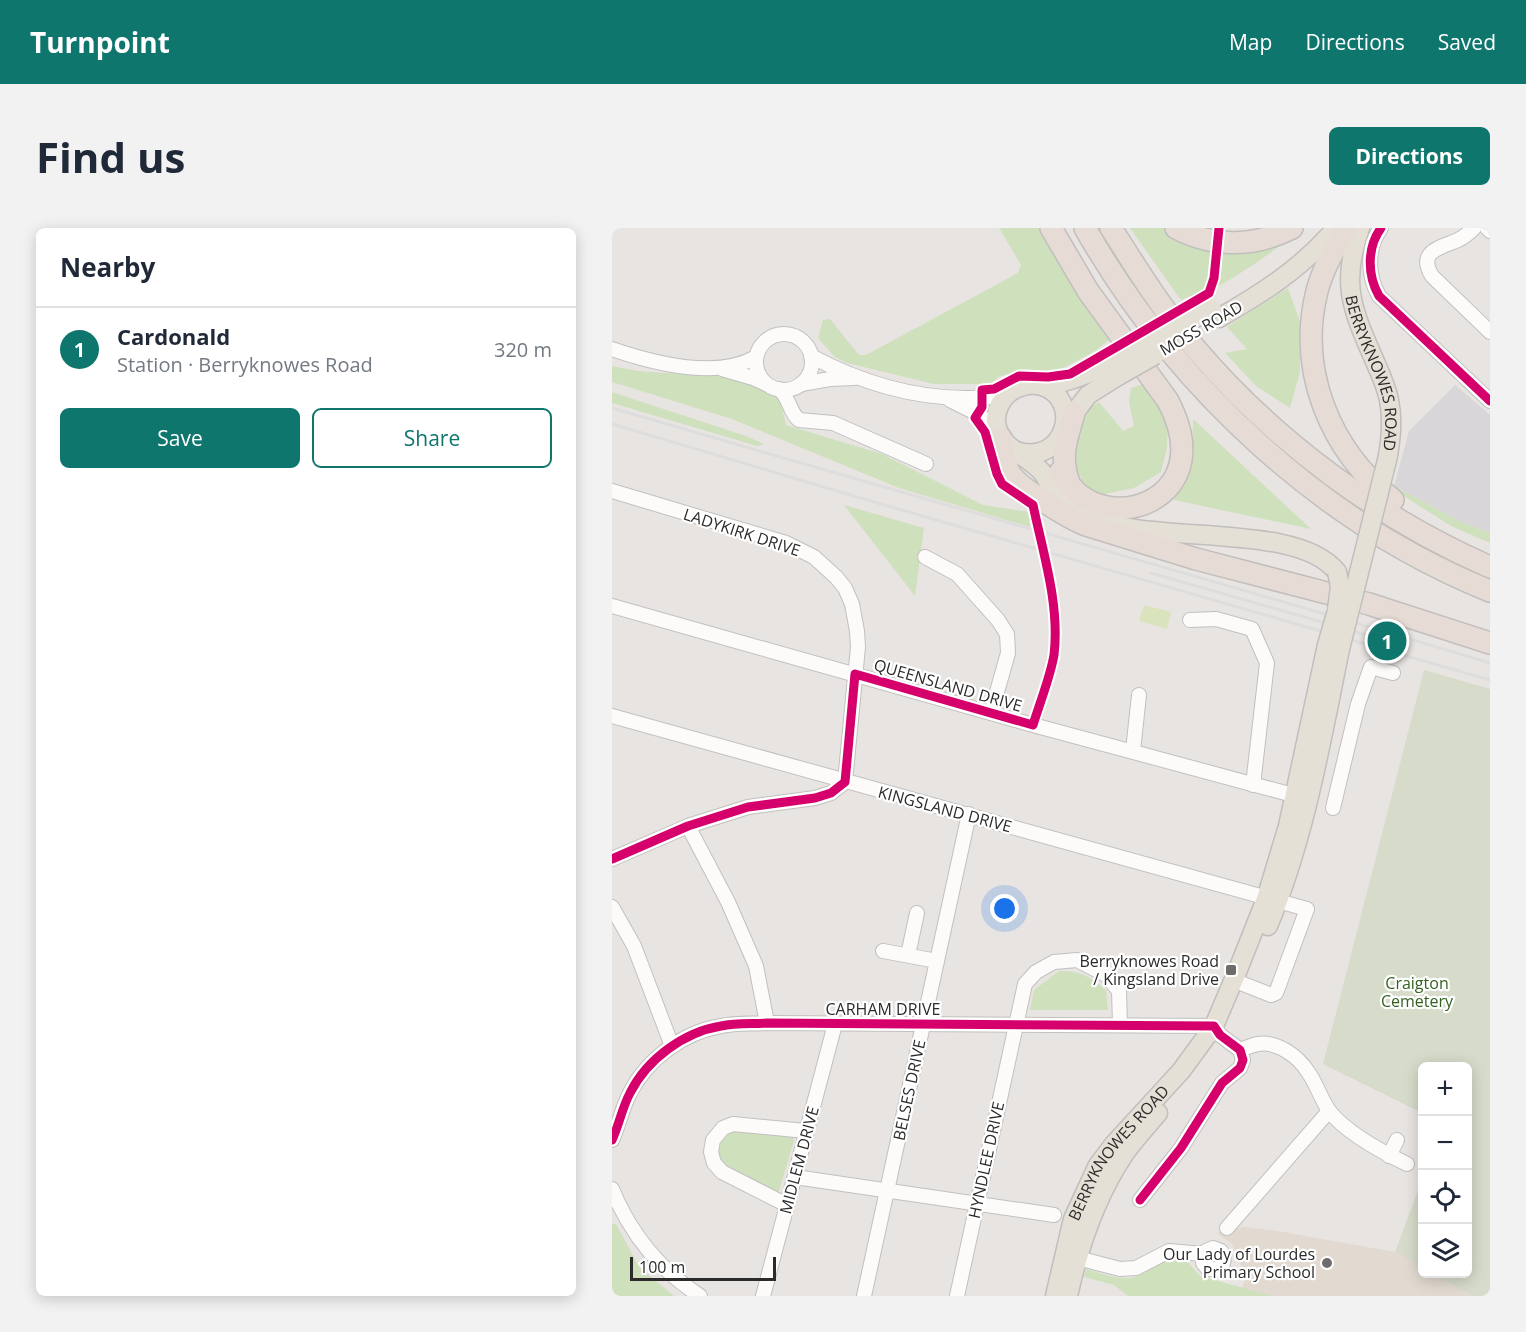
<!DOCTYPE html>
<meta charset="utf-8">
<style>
:root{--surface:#fff;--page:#f2f2f3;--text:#1f2937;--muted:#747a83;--line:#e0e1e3;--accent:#0f766e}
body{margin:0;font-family:"Open Sans",sans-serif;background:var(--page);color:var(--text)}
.controls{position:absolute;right:18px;bottom:18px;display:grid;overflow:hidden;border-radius:9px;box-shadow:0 3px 15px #0003}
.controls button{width:54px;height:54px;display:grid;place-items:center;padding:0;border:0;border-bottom:2px solid var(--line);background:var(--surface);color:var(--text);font:30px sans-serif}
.scale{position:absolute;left:18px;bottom:15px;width:146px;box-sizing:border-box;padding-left:6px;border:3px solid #2b2b2b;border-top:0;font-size:16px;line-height:21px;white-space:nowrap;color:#2b2b2b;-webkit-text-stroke:4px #fff;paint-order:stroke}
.you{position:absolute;left:393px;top:681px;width:21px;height:21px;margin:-15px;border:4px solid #fff;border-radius:50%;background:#1a73e8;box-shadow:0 0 0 9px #1a73e833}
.badge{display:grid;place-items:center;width:39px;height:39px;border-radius:50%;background:var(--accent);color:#fff;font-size:20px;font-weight:700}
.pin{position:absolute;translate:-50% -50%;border:3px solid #fff;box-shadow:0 2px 6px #0006}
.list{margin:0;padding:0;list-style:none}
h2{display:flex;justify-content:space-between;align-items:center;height:78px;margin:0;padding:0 24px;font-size:26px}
h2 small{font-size:20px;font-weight:400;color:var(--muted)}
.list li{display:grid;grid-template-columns:39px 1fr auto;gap:18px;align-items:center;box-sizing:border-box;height:84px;padding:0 24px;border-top:2px solid var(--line)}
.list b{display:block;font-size:22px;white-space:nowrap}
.list p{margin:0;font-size:20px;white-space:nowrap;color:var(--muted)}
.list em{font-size:20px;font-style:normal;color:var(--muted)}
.actions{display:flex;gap:12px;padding:18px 24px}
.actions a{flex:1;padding:14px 0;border:2px solid var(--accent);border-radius:9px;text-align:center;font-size:21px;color:var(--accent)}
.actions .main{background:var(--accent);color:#fff}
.icon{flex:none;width:33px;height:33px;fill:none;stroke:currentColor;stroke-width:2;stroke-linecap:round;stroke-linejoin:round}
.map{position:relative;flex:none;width:878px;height:1068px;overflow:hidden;border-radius:9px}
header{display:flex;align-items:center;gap:36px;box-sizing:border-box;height:84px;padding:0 30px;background:var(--accent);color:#fff}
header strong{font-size:28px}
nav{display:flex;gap:33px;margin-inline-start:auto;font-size:21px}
.intro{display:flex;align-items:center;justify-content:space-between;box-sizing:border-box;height:144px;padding:0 36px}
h1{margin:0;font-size:42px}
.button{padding:15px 27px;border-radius:9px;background:var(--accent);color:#fff;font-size:21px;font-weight:700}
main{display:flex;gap:36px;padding:0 36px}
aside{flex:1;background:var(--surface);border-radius:9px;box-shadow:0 3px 15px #0003}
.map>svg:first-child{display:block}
</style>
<header>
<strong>Turnpoint</strong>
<nav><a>Map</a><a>Directions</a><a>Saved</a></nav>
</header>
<div class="intro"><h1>Find us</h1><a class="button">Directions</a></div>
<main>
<aside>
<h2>Nearby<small></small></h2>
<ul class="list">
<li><span class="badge">1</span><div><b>Cardonald</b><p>Station · Berryknowes Road</p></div><em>320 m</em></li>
</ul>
<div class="actions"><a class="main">Save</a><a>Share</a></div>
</aside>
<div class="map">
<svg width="878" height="1068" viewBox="0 0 878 1068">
<rect width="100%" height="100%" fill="#e8e4e1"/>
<polygon fill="#d8d6d8" points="843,157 878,187 878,305 849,294 782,258 797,203"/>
<polygon fill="#e2dad0" points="631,999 666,1003 783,1024 810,1039 810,1046 821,1046 861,1068 661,1068 630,1060 636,1043 629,1038 620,1016 604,1005"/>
<g fill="#cfe0bd">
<polygon points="387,0 427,0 475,82 498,111 483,123 451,140 434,143 413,141 386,149 379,156 322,156 235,135 223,129 206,110 211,92 218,91 247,127 254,127 406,45 409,37"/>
<polygon points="518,0 554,0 599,17 597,50 592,62 569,72"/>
<path d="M688,1C662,24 635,42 605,59L610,17Z"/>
<polygon points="676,60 688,94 688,144 678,180 644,158 613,125 635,121 615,99"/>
<path d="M0,138C42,149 88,142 131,152C143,154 157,165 168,171L174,197L270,226L371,277L417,284L418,299L287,260L120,191L0,154Z"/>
<polygon points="532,156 556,190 555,220 549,244 522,260 488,267 473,258 456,226 477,180 487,174 511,203 522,198 517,174 519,160"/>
<polygon points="0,164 134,208 152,216 145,218 0,175"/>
<polygon points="581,191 699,301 562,272 580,239"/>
<polygon points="782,258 849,294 878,305 878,315 839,298 781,261"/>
<polygon points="232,277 312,300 303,368"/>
<path d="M447,743C469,743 477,748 494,762L496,782H418L422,762Z"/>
<path d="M121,901L181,907L182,913L166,966L112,938C101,923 107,909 121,901Z"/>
<polygon points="0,996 4,996 27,1039 62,1068 0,1068"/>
<path d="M564,1030L573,1031L588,1048L661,1068H516L502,1057L472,1049L474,1041C489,1045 510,1054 525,1048C539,1042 548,1033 564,1030Z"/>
</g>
<g fill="#d6dbca">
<polygon points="812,442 878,461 878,1068 861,1068 821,1046 856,1046 856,838 810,838 810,885 711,836"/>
<polygon points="810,952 810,1039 783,1024"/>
</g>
<polygon fill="#d9e3bc" points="532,377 559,384 555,401 527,393"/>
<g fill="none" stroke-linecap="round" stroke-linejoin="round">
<defs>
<g id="minor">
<path d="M769,0C755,19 755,47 767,68L878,173"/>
<path d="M862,0C857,5 852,9 846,12C828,20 805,23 820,48L878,104"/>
<polyline points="875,0 878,3"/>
<circle cx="172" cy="134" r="28"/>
<path d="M0,121C41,135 104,152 144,129"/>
<path d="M199,128C247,154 303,171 358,170C371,169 381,170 394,167"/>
<polyline points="110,141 141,150 154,156"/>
<polyline points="189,156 218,151 242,150"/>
<path d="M167,161C178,170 177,184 187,192L221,195L314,236"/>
<polyline points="338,172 366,186 385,201"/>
<polyline points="0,263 174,315 202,329 224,349 233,360 240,376 245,403 246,419 233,554 219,565 203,570 136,579 76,598 0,631"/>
<polyline points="313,329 345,346 386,392 395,406 396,425 379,485"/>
<polyline points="0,378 421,497 692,570"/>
<polyline points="578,392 604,391 640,401 655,435 641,557"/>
<polyline points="0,488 695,681 664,765 659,767 621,752"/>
<polyline points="521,523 527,467"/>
<polyline points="721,580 746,476 759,439 781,445"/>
<polyline points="76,598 116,674 144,738 155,795"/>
<polyline points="0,679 22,718 60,818"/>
<polyline points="271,723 325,733"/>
<polyline points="296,727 305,685"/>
<path d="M628,822C634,820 640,817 646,816C665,813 686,828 696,844C705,856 709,872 718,884C736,906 770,924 795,936"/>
<path d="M0,912C7,897 10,880 18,865C35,831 72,804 109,798C124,795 140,796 155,795L602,798L608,807L628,822L631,832L628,840L610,855L569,920L528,972"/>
<polyline points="777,928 785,912"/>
<polyline points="183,949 442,987"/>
<path d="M0,961C18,1005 48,1042 88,1068"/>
<polyline points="175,977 110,944 102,935 99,924 101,912 111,900 121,896 194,903"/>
<polyline points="615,1000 717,883"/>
<path d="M458,1028L508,1041L524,1040L557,1023L591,1026L594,1023L601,1020L609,1023C613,1030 613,1035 607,1041H596L591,1035V1026"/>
<polyline points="151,1068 223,796"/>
<polyline points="252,1068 357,586"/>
<polyline points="345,1068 413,756 424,744 442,734 465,732 494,747 507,763 508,797"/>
</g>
<g id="major">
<path id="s1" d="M748,0C729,54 739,79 761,129C767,143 774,157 777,172C781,191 779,209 776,228"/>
<path d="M607,90C651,65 691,39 724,0"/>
<path d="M426,157C452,157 473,147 497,137"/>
<polyline points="453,197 476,167 506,148"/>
<path d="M404,223C453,239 472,172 430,158C418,155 405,158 396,166C389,172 385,180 384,190C383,218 413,226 429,243C434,248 436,255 441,262C448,273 461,281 472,287C536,319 684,292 725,344"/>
<path d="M656,698C693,610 709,514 728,421"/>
<path id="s2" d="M443,1068L461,991L486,937L502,916L569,843L602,798L625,744L654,671L676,598L715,417"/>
<path d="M456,1068C467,1018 484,968 513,925C523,911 535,898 546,885"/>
</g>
<g id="highway">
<path d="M439,0L476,63L556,173C567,194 575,219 566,243C551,281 500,291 469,268C460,262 455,252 448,244"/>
<path d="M473,0C562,157 709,295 878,363"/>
<path d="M499,0C525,41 551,83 583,120C662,213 766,290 878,339"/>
<path d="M564,0C602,20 643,19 680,0"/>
<path d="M734,0C723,21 711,40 705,63C685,143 718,222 781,272"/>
<path d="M389,210C391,222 391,236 399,247C408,260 458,291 474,297L584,331L757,376L878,415"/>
<path d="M457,255C447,227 455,211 462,185"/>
</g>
</defs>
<use href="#minor" stroke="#c1c0c0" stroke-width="16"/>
<use href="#major" stroke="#c0bfbe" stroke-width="21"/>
<use href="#highway" stroke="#c0bfbe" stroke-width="24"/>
<use href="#minor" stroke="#fcfbfa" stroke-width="14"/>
<use href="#major" stroke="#e5e0d6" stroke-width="18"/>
<use href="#highway" stroke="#e7dcd5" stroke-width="21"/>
<g stroke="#deddde" stroke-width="3">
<path d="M0,180C292,266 586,347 878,435"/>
<polyline points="0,196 269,276 878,452"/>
<polyline points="539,345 790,417"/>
</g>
<defs>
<g id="major-bridge">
<polyline points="497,137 600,81"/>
<polyline points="506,148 543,127"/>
<polyline points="725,381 728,359 725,344"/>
<polyline points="715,417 724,386 737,365"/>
<polyline points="728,421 776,228"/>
</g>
</defs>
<use href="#major-bridge" stroke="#c0bfbe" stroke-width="21" stroke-linecap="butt"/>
<use href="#major-bridge" stroke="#e5e0d6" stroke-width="18"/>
<defs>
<g id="cycleway">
<path d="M769,0C755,19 755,47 767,68L878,173"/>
<path d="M0,631L76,598L136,579L203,570L219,565L233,554L243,446L421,497C428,474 438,450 442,427C448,377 431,325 421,277L390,256L385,246L373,204L363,190L370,179V162L382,161L407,148L436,149L458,146L597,65L602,50L607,0"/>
<path d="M0,912C7,897 10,880 18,865C35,831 72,804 109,798C124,795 140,796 155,795L602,798L608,807L628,822L631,832L628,840L610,855L569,920L528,972"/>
</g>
</defs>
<use href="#cycleway" stroke="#fff" stroke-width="13"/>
<use href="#cycleway" stroke="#d6006c" stroke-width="9"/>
</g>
<g fill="#6d6c6b" stroke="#fff" stroke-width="2">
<rect x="613" y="736" width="12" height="12" rx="3"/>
<circle cx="715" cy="1035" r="6"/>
</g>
<g text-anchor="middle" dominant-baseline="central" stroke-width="4.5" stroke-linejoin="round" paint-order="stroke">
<g font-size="16" fill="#2b2b2b" stroke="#fff">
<text transform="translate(589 100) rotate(-30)">MOSS ROAD</text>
<text stroke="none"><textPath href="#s1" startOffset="150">BERRYKNOWES ROAD</textPath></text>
<text transform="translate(130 304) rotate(18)">LADYKIRK DRIVE</text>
<text transform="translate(336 457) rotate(16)">QUEENSLAND DRIVE</text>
<text transform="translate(333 581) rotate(15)">KINGSLAND DRIVE</text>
<text x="271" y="781">CARHAM DRIVE</text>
<text transform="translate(297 862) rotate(-78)">BELSES DRIVE</text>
<text stroke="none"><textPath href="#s2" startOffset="160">BERRYKNOWES ROAD</textPath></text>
<text transform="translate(187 932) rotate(-75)">MIDLEM DRIVE</text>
<text transform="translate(374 932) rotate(-78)">HYNDLEE DRIVE</text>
</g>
<g font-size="16" fill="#2b2b2b" stroke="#fff" text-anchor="end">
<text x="607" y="733">Berryknowes Road<tspan x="607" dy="18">/ Kingsland Drive</tspan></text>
<text x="703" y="1026">Our Lady of Lourdes<tspan x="703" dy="18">Primary School</tspan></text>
</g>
<g font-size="16" fill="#356221" stroke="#fff">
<text x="805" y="755">Craigton<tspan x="805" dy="18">Cemetery</tspan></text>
</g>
</g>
</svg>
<div class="controls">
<button>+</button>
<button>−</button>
<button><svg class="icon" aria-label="locate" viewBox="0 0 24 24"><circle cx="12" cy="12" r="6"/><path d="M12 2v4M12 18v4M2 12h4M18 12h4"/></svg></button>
<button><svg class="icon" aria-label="layers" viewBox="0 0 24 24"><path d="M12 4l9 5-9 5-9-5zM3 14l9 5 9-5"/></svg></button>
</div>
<div class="scale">100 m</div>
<div class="you"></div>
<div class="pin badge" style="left:775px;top:413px">1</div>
</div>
</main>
